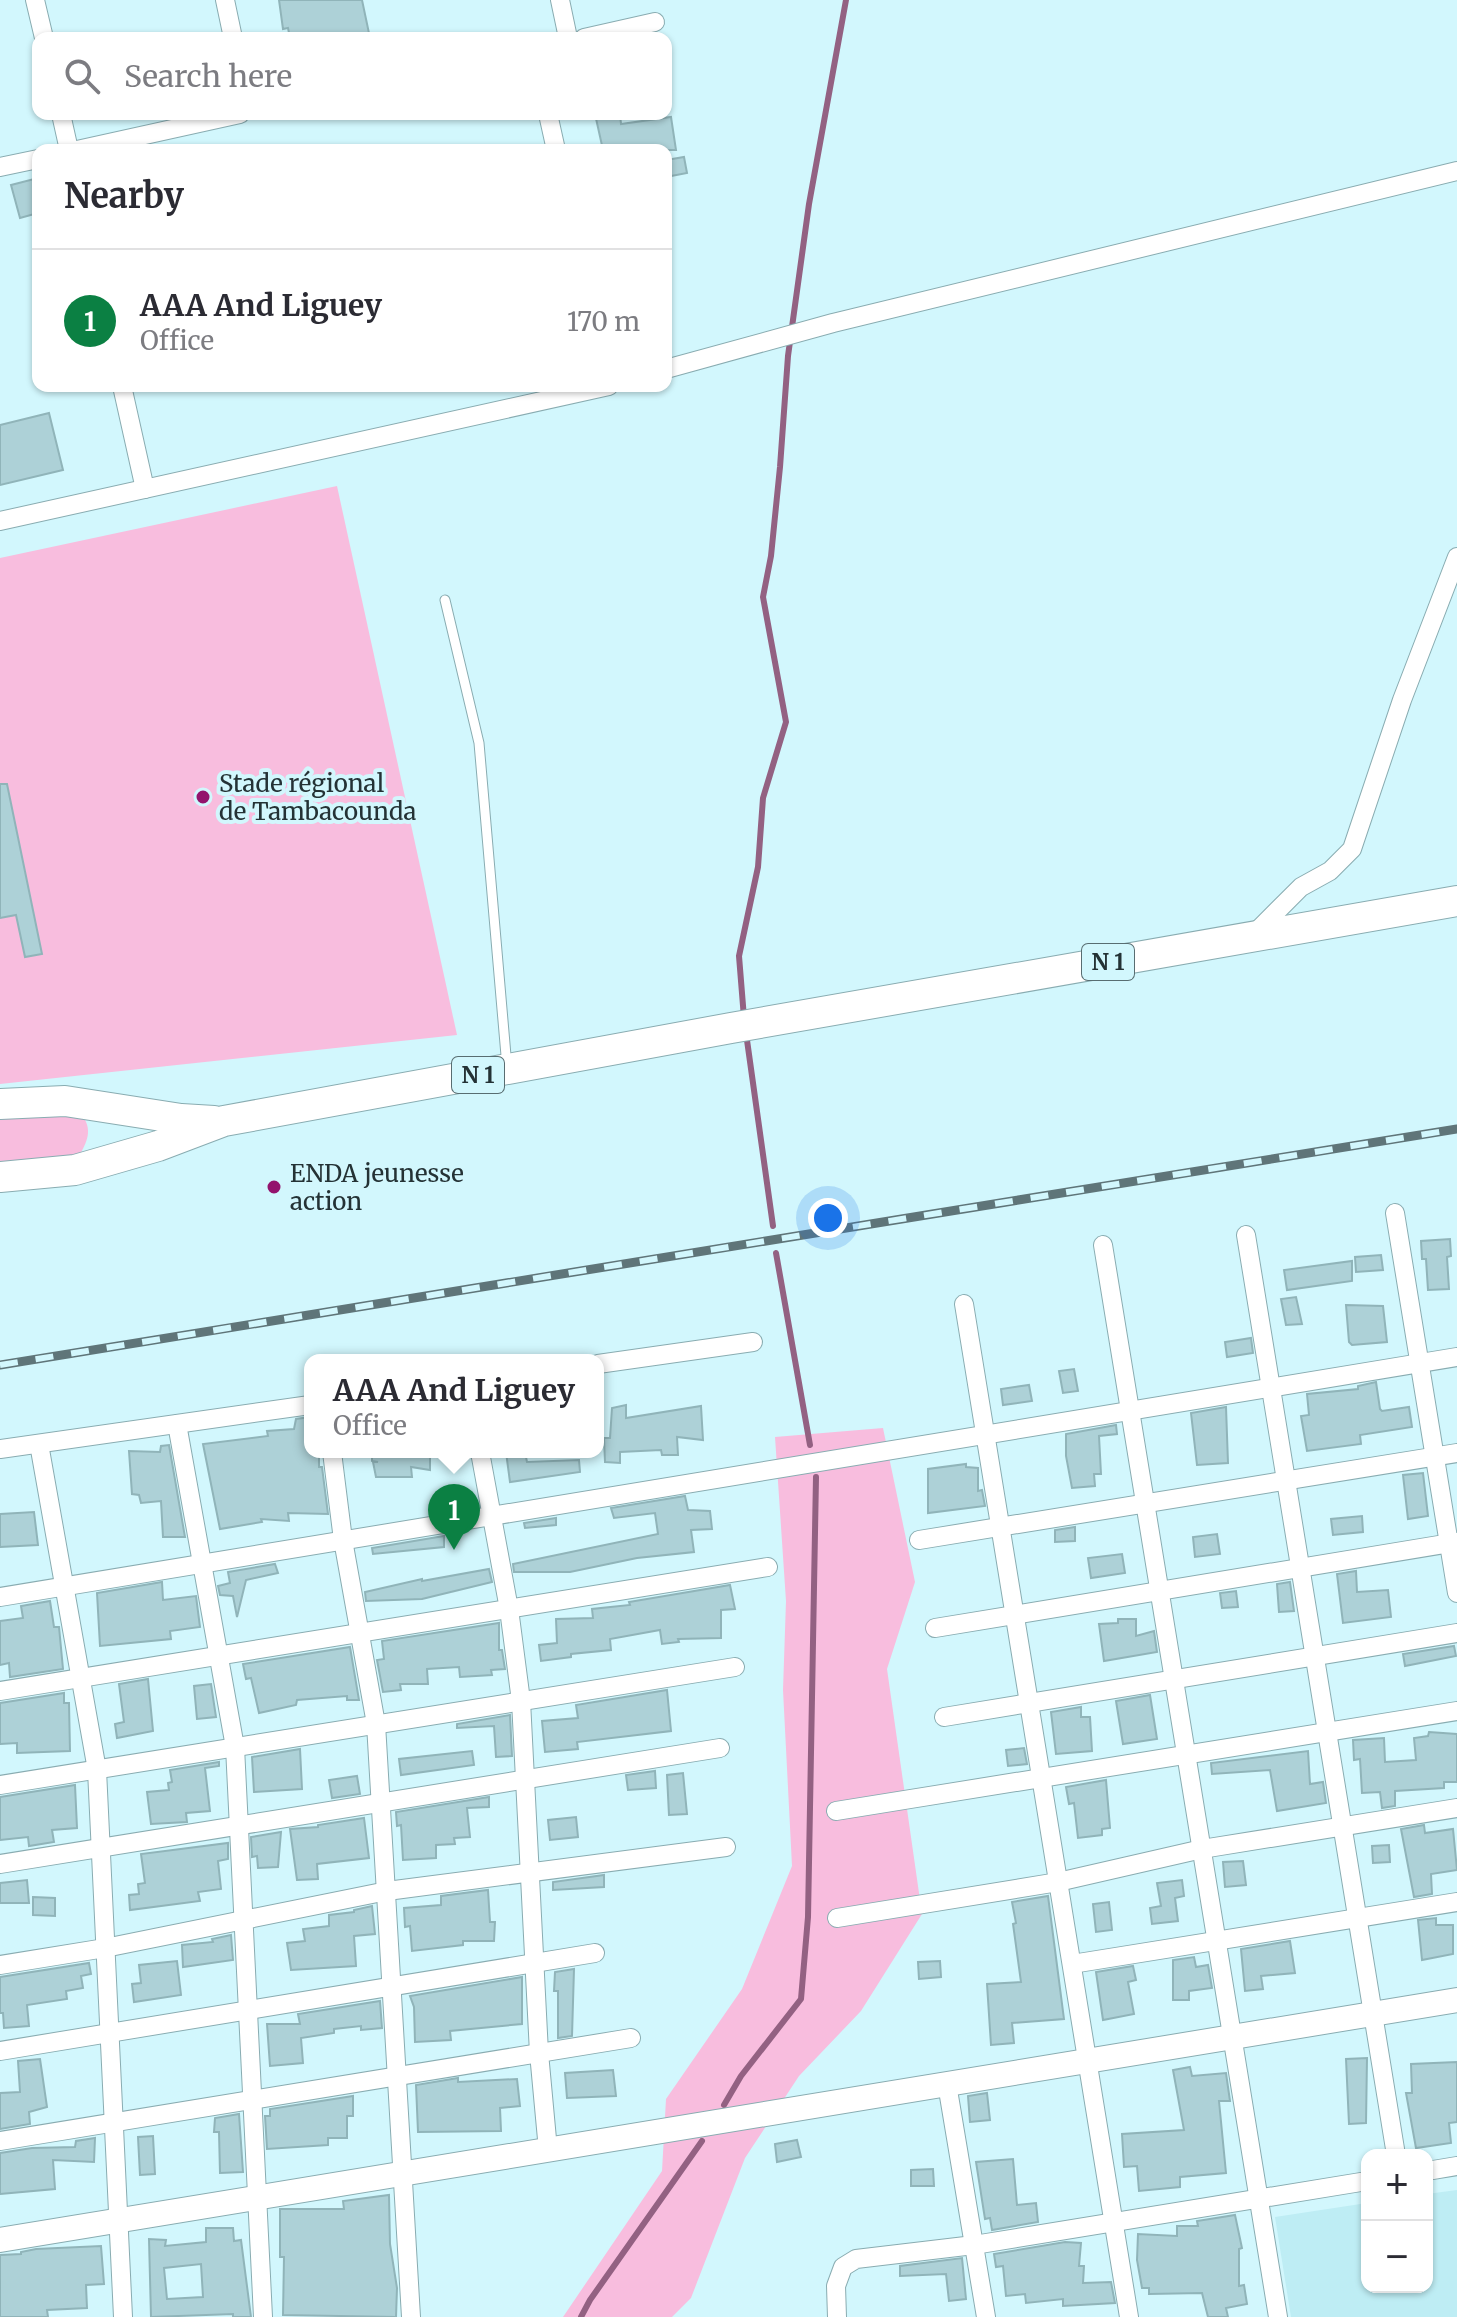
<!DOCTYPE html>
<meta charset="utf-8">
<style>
:root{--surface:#fff;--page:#f7f7f7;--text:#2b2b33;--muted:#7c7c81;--line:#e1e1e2;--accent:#0b8043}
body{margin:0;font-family:Merriweather,serif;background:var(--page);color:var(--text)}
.controls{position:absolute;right:24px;bottom:24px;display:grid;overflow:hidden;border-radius:16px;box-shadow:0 2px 6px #0004}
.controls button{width:72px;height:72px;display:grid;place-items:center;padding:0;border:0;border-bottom:2px solid var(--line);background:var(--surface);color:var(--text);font:40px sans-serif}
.you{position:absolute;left:828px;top:1218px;width:28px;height:28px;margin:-20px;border:6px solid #fff;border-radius:50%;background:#1a73e8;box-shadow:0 0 0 12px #1a73e833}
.badge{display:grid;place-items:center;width:52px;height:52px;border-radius:50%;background:var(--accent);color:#fff;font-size:26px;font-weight:700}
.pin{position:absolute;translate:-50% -66px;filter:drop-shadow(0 2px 4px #0008)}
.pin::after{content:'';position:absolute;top:42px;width:28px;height:24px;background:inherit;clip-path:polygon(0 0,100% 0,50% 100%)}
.popup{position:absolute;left:304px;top:1354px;width:300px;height:104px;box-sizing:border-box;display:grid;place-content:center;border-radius:16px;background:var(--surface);filter:drop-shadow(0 2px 6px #0005);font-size:26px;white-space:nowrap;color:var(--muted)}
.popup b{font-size:30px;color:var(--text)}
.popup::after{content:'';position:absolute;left:50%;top:100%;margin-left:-16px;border:16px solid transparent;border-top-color:var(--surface)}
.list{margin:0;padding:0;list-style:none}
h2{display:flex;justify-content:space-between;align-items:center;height:104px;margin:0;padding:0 32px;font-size:34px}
h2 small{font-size:26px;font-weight:400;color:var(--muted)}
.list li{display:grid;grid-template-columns:52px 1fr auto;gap:24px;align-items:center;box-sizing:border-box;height:144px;padding:0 32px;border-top:2px solid var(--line)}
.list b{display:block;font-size:30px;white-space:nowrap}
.list p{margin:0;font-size:26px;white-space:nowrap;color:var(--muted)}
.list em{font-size:26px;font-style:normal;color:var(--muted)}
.icon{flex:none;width:44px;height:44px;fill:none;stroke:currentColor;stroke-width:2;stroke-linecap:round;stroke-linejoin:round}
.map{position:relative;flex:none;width:1457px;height:2317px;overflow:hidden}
.search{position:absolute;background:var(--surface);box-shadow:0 2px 6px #0004;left:32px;top:32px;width:640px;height:88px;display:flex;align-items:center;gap:20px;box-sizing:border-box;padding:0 28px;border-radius:16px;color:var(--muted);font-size:30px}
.panel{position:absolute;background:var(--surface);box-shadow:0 2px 6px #0004;left:32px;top:144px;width:640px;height:248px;border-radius:16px}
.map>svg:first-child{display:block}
</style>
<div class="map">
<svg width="1457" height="2317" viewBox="0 0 1457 2317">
<rect width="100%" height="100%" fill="#d2f7fd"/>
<polygon fill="#beedf4" points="1457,2190 1457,2317 1291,2317 1275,2217 1367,2203 1367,2287 1427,2287 1427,2194"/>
<g fill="#f8bdde">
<polygon points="337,486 457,1035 0,1084 0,558"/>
<path d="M0,1111L82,1115C93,1130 87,1142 79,1156L0,1168Z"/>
<polygon points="883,1428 915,1582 887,1669 922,1914 861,2011 799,2076 745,2158 691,2298 672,2317 563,2317 662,2171 666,2099 742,1989 792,1866 783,1690 786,1601 775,1437"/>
</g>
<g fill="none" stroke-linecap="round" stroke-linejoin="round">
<g stroke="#936182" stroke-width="6">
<polyline points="744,1018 739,956 758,867 763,798 786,722 763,597 771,556 780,467 788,356 809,204 846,0"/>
<polyline points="746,1033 773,1226"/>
<polyline points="776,1253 810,1445"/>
<polyline points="724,2105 741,2076 801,1999 808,1917 816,1477"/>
<polyline points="581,2317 590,2300 702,2141"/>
</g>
</g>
<g fill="#add1d7" stroke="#90b4b9" stroke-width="2" fill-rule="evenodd">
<polygon points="279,0 362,0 370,38 290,38 288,28 283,29"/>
<polygon points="595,114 620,114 621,124 671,117 676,150 603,150"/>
<polygon points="684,157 687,173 666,177 666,160"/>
<polygon points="38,178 38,213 20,218 11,185"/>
<polygon points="49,413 63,470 0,485 0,425"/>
<polygon points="0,784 7,784 42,954 25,957 16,915 0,918"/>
<polygon points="1450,1239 1451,1256 1447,1257 1449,1289 1428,1290 1426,1259 1422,1259 1421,1241"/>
<polygon points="1381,1255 1383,1270 1356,1272 1355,1257"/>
<polygon points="1352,1261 1352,1281 1287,1290 1284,1270"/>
<polygon points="1296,1297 1302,1324 1286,1325 1281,1299"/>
<polygon points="1346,1305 1383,1306 1387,1342 1352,1345 1349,1342"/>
<polygon points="1251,1338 1253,1353 1227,1357 1225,1342"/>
<polygon points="1074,1369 1078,1391 1063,1393 1059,1371"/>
<polygon points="1376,1382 1380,1409 1382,1411 1409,1407 1412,1427 1360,1435 1361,1444 1307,1451 1301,1416 1309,1415 1307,1394 1358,1389 1358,1386"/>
<polygon points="1029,1385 1032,1401 1003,1405 1001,1389"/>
<polygon points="626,1405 626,1418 701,1406 703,1440 677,1437 678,1455 662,1455 661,1450 620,1452 620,1463 605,1462 604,1438 610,1438 612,1408"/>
<polygon points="1226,1407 1228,1463 1197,1465 1191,1413"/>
<polygon points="310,1417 310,1452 319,1452 319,1467 322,1467 328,1514 288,1513 289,1521 261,1519 262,1522 220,1529 203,1444 268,1436 267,1431 294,1429 296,1419"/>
<polygon points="1116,1425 1117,1434 1099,1436 1101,1474 1094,1474 1095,1486 1072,1488 1066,1456 1066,1434"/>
<polygon points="169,1445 185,1537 163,1537 161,1501 141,1503 139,1495 132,1494 129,1451 160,1452 161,1446"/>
<polygon points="372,1452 430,1452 430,1470 411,1467 412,1477 376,1477 373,1462 378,1462 372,1461"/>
<polygon points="506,1452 525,1452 527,1462 579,1460 580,1472 510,1482"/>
<polygon points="966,1464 966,1467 978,1468 978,1491 982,1490 985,1506 928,1513 928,1469"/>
<polygon points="1423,1473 1428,1516 1408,1519 1403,1475"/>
<polygon points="685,1496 688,1510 710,1511 712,1529 691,1530 694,1552 637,1558 570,1572 514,1572 513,1564 658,1534 655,1513 614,1518 611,1508"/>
<polygon points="34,1512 38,1545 0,1547 0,1514"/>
<polygon points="1362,1516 1363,1532 1333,1535 1331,1519"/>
<polygon points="556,1518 556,1525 525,1528 524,1523"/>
<polygon points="1075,1527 1075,1541 1055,1542 1055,1530"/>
<polygon points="1217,1534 1220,1554 1195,1557 1193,1537"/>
<polygon points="444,1536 444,1547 373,1554 372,1548"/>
<polygon points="1122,1554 1125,1573 1091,1578 1088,1558"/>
<polygon points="275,1564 278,1573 246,1580 237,1617 233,1596 220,1595 218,1586 230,1583 228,1572"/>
<polygon points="489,1569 492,1582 422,1599 366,1601 365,1592 422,1579 422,1581"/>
<polygon points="1356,1571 1357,1592 1388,1590 1391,1617 1343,1623 1337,1574"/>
<polygon points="162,1582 163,1600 196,1596 200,1627 170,1631 171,1639 100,1646 97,1593"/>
<polygon points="1290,1582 1294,1611 1279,1612 1277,1584"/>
<polygon points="730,1585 735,1609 721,1610 721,1638 678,1639 679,1642 662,1644 660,1630 610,1639 611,1650 571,1654 571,1657 541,1661 539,1645 557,1643 556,1619 593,1618 592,1609 630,1605 629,1602"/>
<polygon points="1236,1591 1238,1607 1222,1608 1220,1593"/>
<polygon points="50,1601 54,1627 59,1627 63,1669 10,1677 9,1663 0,1665 0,1621 23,1618 21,1606"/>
<polygon points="1118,1619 1136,1619 1136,1636 1154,1631 1157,1652 1104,1661 1099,1624 1118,1623"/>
<polygon points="499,1623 499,1650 502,1650 505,1669 491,1670 492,1675 460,1677 459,1667 427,1669 428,1684 400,1684 401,1690 383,1692 377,1660 384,1659 382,1641"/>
<polygon points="1454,1646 1456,1656 1405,1666 1403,1654"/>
<polygon points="350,1647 359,1700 347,1700 347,1696 297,1700 296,1705 259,1713 251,1678 246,1679 243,1664"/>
<polygon points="148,1679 153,1731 117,1738 115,1724 124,1722 119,1684"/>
<polygon points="211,1684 216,1717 197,1719 194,1686"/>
<polygon points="667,1690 671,1731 577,1742 578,1749 545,1752 542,1721 578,1718 576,1705"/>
<polygon points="64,1693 64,1703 69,1703 70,1751 17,1753 17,1743 0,1744 0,1703"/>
<polygon points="1150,1695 1157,1739 1123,1744 1116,1701"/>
<polygon points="1081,1707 1081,1717 1090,1717 1092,1751 1056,1754 1051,1712"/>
<polygon points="510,1715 512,1756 496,1757 494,1726 457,1728 457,1724"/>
<polygon points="1429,1732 1457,1734 1457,1782 1444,1782 1444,1788 1395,1791 1395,1806 1382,1808 1380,1792 1362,1793 1360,1759 1354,1760 1353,1740 1384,1738 1385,1762 1416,1760 1414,1738 1428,1736"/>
<polygon points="1024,1748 1027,1764 1008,1766 1006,1750"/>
<polygon points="300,1749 302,1789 254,1792 252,1757"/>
<polygon points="472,1751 474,1765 401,1775 399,1759"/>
<polygon points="1308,1751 1310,1784 1323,1782 1326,1803 1277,1811 1270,1770 1212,1774 1211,1763"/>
<polygon points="219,1762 219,1766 205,1768 210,1811 186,1813 187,1822 151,1824 147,1792 169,1790 168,1783 172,1782 170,1770"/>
<polygon points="655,1771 656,1788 628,1790 626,1775"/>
<polygon points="683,1773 687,1814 669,1815 667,1775"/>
<polygon points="357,1776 360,1794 332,1798 329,1780"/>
<polygon points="1106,1780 1110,1828 1102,1829 1102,1835 1078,1838 1074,1803 1069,1804 1066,1787"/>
<polygon points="75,1785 77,1828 52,1830 54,1842 29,1846 28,1837 0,1840 0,1797"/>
<polygon points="489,1797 489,1807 467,1808 470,1837 454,1838 455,1844 436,1845 436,1858 403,1860 401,1825 397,1826 396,1812"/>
<polygon points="576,1817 578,1837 550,1840 548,1820"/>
<polygon points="364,1818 369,1858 317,1864 318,1879 297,1880 290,1829 318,1827 318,1825"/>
<polygon points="1424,1825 1425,1833 1453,1829 1457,1870 1431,1874 1432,1894 1414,1897 1401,1829"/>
<polygon points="281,1832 278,1867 258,1868 257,1856 252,1857 251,1837"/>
<polygon points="228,1843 228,1859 218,1861 221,1889 198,1892 200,1901 130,1910 129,1895 139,1894 138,1884 145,1883 141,1854"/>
<polygon points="1389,1845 1390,1862 1373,1863 1372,1846"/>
<polygon points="1243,1861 1246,1885 1225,1887 1223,1862"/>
<polygon points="604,1875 604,1887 553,1890 553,1882"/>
<polygon points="27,1880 29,1903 0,1903 0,1883"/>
<polygon points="1182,1880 1184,1896 1175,1898 1178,1921 1152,1924 1150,1908 1161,1906 1157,1883"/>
<polygon points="488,1890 490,1922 495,1922 494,1941 463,1941 463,1945 412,1951 410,1926 405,1927 404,1908 441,1905 441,1896"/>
<polygon points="1048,1896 1064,2019 1012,2023 1014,2043 991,2045 987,1984 1021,1982 1013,1924 1016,1923 1012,1902"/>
<polygon points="33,1897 55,1898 55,1916 33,1915"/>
<polygon points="1109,1902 1112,1930 1096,1932 1093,1904"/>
<polygon points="372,1906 375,1934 354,1936 356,1966 291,1970 287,1943 305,1941 303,1929 329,1926 329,1915 354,1912 354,1910"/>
<polygon points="1436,1918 1436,1925 1453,1925 1453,1954 1422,1960 1418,1920"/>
<polygon points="231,1935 233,1960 183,1967 182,1945 213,1942 212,1939"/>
<polygon points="1290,1941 1295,1973 1261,1976 1263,1989 1245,1991 1241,1949"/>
<polygon points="1194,1957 1196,1967 1208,1965 1212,1988 1189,1991 1189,2000 1173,2000 1173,1960"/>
<polygon points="177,1961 181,1995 134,2002 132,1984 141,1983 139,1965"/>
<polygon points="940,1961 941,1977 919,1979 918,1962"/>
<polygon points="89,1963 91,1974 81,1976 83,1988 66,1991 67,1999 27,2005 29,2026 4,2028 3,2013 0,2013 0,1977"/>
<polygon points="1133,1966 1136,1980 1128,1982 1134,2014 1103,2020 1096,1972"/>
<polygon points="574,1969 572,2036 558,2038 558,1991 554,1991 555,1972"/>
<polygon points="522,1977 522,2024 450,2031 451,2040 415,2042 414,2007 410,1996"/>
<polygon points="380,2001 382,2028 361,2030 361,2026 334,2029 334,2033 301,2038 303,2063 270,2066 267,2024 300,2024 298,2014"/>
<polygon points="1367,2058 1366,2123 1349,2124 1346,2059"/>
<polygon points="40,2059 47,2107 29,2112 30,2124 0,2129 0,2093 20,2092 18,2061"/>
<polygon points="1457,2062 1457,2122 1449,2123 1451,2143 1416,2148 1406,2093 1412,2093 1411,2064"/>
<polygon points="1190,2067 1192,2076 1226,2073 1230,2101 1219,2101 1226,2173 1180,2177 1180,2187 1139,2191 1137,2166 1124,2167 1122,2134 1184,2130 1173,2070"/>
<polygon points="613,2070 616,2096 567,2098 565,2073"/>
<polygon points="458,2078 458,2082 517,2079 520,2106 500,2108 501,2131 418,2132 416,2085"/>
<polygon points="987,2093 990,2120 970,2122 968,2096"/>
<polygon points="353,2096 353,2116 347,2116 347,2138 328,2138 328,2145 267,2149 265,2116 270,2116 270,2109"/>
<polygon points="239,2114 243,2172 220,2173 219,2132 214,2132 215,2118"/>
<polygon points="153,2136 155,2174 140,2175 138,2137"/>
<polygon points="95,2138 94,2162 53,2160 55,2189 0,2194 0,2153 32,2148 75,2147 76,2141"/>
<polygon points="797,2140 801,2157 777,2162 775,2144"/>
<polygon points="1013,2159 1017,2205 1036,2203 1038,2222 992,2230 990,2218 985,2219 976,2162"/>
<polygon points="933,2169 934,2186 911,2186 911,2170"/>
<polygon points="389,2195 390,2244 397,2288 396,2317 283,2315 284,2257 280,2257 280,2209 344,2209 343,2201"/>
<polygon points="1235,2215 1242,2248 1239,2249 1239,2286 1244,2285 1247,2304 1226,2308 1228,2317 1208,2317 1202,2293 1149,2294 1149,2288 1142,2288 1137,2260 1138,2234 1177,2236 1177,2226 1198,2226 1197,2221"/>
<path d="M206,2228H233L234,2241L241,2240L251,2317H233V2314L151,2317L149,2239L166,2240L165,2246L206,2242ZM201,2264L203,2297L167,2299L164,2268Z"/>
<polygon points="1065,2242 1081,2243 1079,2266 1084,2266 1083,2283 1111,2282 1115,2303 1063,2306 1063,2299 1026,2303 1025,2294 1006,2296 1003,2266 996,2267 994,2254"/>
<polygon points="101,2246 104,2284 86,2285 87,2308 47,2310 48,2317 0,2317 0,2255 21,2254 21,2252 36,2249"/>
<polygon points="962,2258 966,2299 949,2301 946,2274 900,2276 900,2266"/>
</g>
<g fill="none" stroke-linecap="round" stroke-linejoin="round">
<defs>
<polyline id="service" points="445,600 479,743 507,1067"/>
<g id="minor">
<polyline points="35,0 44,38"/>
<polyline points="225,0 233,38"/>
<polyline points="560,0 568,38"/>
<polyline points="584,38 655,22"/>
<polyline points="61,114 69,150"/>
<polyline points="548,114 556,150"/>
<polyline points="77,150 240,114"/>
<polyline points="0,167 38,159"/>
<polyline points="666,369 833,323 1457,171"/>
<polyline points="122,386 145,489"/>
<polyline points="0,521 609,386"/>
<polyline points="1254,934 1301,887 1330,871 1352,849 1402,700 1457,557"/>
<polyline points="1395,1213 1457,1593"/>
<polyline points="1246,1235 1396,2155"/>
<polyline points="1103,1245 1278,2317"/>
<polyline points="964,1304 1129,2317"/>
<polyline points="598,1364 753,1342"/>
<polyline points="177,1424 235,1747 263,2317"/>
<polyline points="39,1444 97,1770 123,2317"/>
<polyline points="0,1449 310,1405"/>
<polyline points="332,1452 343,1540 376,1724 411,2317"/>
<polyline points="480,1452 509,1609 521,1701 539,2053 548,2150"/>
<polyline points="919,1540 1457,1453"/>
<polyline points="0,1597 1457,1357"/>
<polyline points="935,1628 1457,1542"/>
<polyline points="0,1691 768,1567"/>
<polyline points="944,1717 1457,1633"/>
<polyline points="0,1785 735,1667"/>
<polyline points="836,1811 1457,1711"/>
<polyline points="0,1864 720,1748"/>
<polyline points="837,1918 1058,1882 1202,1849 1457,1808"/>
<polyline points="1072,1964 1457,1902"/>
<polyline points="0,1965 105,1948 387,1891 726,1847"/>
<polyline points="0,2051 595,1953"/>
<polyline points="947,2084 986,2317"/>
<polyline points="0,2141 631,2038"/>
<polyline points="1427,2171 1457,2166"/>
<polyline points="837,2317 836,2286 843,2267 856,2259 974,2245 1367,2181"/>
</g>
<polyline id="tertiary" points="0,2240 1457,2000"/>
<g id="trunk">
<polyline points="0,1104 65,1101 181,1119 214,1121"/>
<polyline points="0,1177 75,1170 158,1146 224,1121 731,1028 1457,901"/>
</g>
</defs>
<use href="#service" stroke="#89acb1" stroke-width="11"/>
<use href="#minor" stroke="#89acb1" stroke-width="20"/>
<use href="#tertiary" stroke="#89acb1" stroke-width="26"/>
<use href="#trunk" stroke="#89acb1" stroke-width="32"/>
<use href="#service" stroke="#fff" stroke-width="9"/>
<use href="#minor" stroke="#fff" stroke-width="18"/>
<use href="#tertiary" stroke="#fff" stroke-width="24"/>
<use href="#trunk" stroke="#fff" stroke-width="30"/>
<defs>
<polyline id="rail" points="0,1365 1457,1129"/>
</defs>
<use href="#rail" stroke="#5f7579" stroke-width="9"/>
<use href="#rail" stroke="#d2f7fd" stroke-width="6" stroke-dasharray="18" stroke-linecap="butt"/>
</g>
<g fill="#93136d" stroke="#d2f7fd" stroke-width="3">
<circle cx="203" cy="797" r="8"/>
<circle cx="274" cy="1187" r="8"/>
</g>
<g text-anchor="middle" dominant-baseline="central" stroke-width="8" stroke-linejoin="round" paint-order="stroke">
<g fill="#d2f7fd" stroke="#586d71" stroke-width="2">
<rect x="1082" y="944" width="52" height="36" rx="6"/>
<rect x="452" y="1057" width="52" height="36" rx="6"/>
</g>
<g font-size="22" font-weight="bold" fill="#243235">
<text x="1108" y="962">N 1</text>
<text x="478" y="1075">N 1</text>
</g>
<g font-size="24" fill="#243235" stroke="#d2f7fd" text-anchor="start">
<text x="219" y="783">Stade régional<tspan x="219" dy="28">de Tambacounda</tspan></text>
<text x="290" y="1173">ENDA jeunesse<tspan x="290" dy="28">action</tspan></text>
</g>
</g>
</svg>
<div class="controls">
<button>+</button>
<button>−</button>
</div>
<div class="you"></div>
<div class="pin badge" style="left:454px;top:1550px">1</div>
<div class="popup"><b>AAA And Liguey</b>Office</div>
<div class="search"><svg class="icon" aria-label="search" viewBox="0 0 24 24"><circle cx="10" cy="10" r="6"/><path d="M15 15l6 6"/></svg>Search here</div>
<section class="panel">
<h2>Nearby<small></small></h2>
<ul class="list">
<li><span class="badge">1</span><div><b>AAA And Liguey</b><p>Office</p></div><em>170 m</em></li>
</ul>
</section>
</div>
